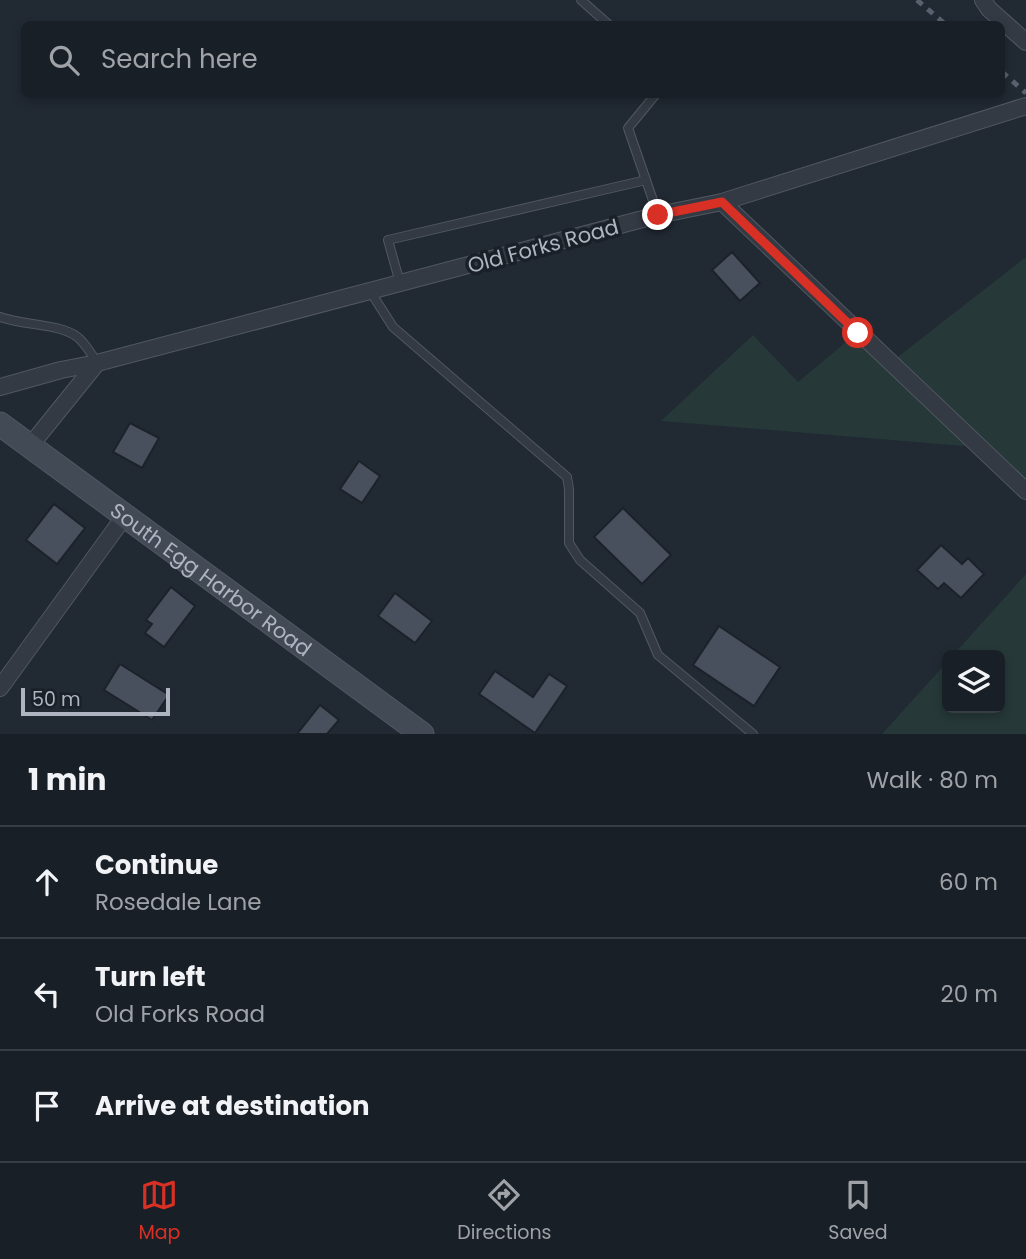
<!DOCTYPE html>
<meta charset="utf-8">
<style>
:root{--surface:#191f26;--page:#262c32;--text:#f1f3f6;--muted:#9fa2a7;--line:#373d43;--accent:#d93025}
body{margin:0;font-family:Poppins,sans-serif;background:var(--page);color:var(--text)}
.controls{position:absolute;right:21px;bottom:21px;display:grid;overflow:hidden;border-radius:10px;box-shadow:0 4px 10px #0003}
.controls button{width:63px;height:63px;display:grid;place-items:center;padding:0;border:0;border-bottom:2px solid var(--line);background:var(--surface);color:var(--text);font:35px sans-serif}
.scale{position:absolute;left:21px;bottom:18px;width:149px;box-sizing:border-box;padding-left:7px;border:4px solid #aeb5c1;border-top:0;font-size:19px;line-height:24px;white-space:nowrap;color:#aeb5c1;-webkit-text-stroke:5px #192028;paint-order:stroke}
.stop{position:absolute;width:21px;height:21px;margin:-16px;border:5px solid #d93025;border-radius:50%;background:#fff}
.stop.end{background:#d93025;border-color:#fff;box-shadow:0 2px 7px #0008}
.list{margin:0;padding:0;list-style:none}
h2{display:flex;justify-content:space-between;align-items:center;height:91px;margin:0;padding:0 28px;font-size:30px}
h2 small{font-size:23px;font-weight:400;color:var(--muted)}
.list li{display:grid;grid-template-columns:46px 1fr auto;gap:21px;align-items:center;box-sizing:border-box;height:112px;padding:0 28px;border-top:2px solid var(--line)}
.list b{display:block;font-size:26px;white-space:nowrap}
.list p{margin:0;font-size:23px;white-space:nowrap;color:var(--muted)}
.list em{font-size:23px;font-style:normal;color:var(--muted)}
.icon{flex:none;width:38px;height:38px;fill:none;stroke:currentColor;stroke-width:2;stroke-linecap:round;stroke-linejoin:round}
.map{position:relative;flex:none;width:1026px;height:734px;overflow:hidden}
.search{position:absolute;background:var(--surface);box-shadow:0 4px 10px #0003;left:21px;right:21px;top:21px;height:77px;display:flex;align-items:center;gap:18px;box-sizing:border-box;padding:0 24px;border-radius:10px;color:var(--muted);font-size:26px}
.sheet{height:427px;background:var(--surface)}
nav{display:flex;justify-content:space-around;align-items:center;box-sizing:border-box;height:98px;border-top:2px solid var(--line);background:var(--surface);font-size:19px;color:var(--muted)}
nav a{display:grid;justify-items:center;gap:4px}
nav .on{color:var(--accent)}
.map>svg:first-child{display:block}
</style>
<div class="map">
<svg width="1026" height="734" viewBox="0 0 1026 734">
<rect width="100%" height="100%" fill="#212933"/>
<g fill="#263838">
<polygon points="1026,257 1026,495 976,447 661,421 753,335 798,382 858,332 890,363"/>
<polygon points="1026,574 1026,734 882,734 947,662 947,708 1000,708 1000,655 953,655"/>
</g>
<g fill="#47505c" stroke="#1b222a" stroke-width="2">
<polygon points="732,252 760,283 740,301 712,270"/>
<polygon points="130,423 159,438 142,468 113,452"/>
<polygon points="359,461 380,476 362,503 340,489"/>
<polygon points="54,504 85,528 57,564 26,540"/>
<polygon points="623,508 671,555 642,584 594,537"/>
<polygon points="941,545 962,564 968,558 984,574 961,598 944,583 938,589 917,570"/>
<polygon points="171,587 195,606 164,647 145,633 152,624 146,620"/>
<polygon points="395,593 432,621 415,643 378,616"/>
<polygon points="719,626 780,667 754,706 693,665"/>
<polygon points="120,664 169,695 152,720 104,690"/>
<polygon points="495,671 533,697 549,674 567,686 535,733 479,694"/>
<polygon points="320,705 339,720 327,734 297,734"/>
</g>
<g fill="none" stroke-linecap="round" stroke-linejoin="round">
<defs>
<g id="lane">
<polyline points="581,0 608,24"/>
<polyline points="656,94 628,128 658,215"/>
<polyline points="400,283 388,240 646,180"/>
<polyline points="370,291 393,327 567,477 569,489 569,543 580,560 640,613 658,655 753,734"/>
<path d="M0,317C21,325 60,324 76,336C84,341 91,354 97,362"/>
</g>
<g id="street">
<polyline points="983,0 989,9 1026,42"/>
<polyline points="722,202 1026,491"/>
<polyline points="0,387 61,370 97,363"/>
<polyline points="30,446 97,363 658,215 722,202 1026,106"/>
<polyline points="0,688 124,517"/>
</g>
<g id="secondary">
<path id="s1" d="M0,424L422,734"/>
</g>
</defs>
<use href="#lane" stroke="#515862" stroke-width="10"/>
<use href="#street" stroke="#515862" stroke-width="18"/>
<use href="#secondary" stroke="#515862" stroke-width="25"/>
<use href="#lane" stroke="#343a44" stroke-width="8"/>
<use href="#street" stroke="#343a44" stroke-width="16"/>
<use href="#secondary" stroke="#424a56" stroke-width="23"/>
<g stroke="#58616d" stroke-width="5" stroke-dasharray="7 7" stroke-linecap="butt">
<polyline points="917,0 945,24"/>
<polyline points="1002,72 1026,93"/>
</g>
</g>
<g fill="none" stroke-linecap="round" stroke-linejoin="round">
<polyline stroke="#d93025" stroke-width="9" points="658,215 722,202 858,333"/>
</g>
<g text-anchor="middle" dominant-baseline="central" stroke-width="7" stroke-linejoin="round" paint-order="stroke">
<g font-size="21" fill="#aeb5c1" stroke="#192028">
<text transform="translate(543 246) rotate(-15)">Old Forks Road</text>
<text stroke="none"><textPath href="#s1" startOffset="262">South Egg Harbor Road</textPath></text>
</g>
</g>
</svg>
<div class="controls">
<button><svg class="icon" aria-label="layers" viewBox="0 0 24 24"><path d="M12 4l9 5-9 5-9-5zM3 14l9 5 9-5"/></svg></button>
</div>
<div class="scale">50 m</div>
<div class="stop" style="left:858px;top:333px"></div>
<div class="stop end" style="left:658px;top:215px"></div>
<div class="search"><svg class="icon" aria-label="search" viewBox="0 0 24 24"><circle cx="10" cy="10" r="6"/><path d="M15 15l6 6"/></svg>Search here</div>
</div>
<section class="sheet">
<h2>1 min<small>Walk · 80 m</small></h2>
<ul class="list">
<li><svg class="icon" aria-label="ahead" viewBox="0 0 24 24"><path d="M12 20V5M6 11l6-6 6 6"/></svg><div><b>Continue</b><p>Rosedale Lane</p></div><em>60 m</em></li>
<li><svg class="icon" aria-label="left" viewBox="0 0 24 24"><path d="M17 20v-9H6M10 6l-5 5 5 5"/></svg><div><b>Turn left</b><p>Old Forks Road</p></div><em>20 m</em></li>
<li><svg class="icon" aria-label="arrive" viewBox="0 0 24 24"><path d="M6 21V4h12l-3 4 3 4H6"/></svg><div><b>Arrive at destination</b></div></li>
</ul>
</section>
<nav>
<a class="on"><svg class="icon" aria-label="map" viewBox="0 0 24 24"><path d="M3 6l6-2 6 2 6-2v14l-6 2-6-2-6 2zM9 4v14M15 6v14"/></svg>Map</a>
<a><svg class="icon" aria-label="directions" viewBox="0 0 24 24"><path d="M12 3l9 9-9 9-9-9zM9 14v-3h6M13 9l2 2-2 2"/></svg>Directions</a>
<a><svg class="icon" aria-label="saved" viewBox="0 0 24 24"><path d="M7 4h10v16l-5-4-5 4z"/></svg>Saved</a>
</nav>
